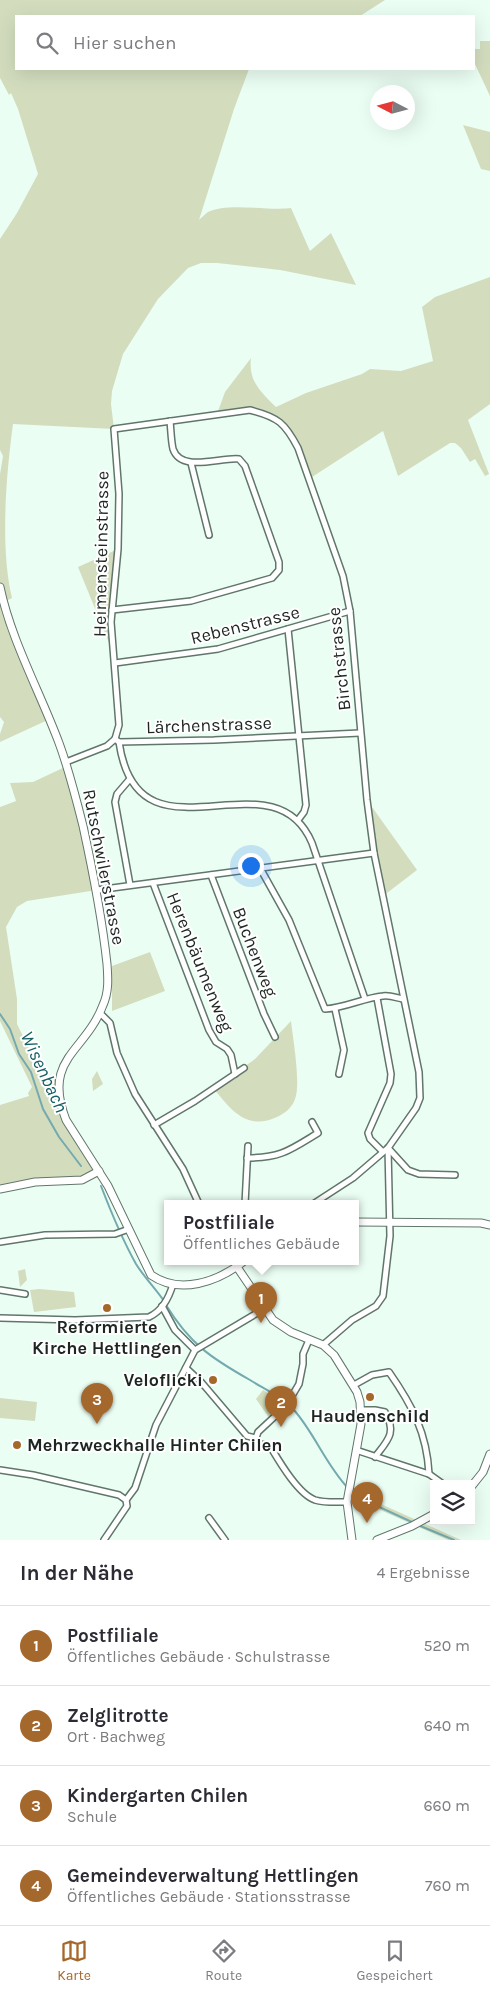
<!DOCTYPE html>
<html lang="de">
<meta charset="utf-8">
<style>
:root{--surface:#fff;--page:#f2f2f3;--text:#2b2b33;--muted:#7c7c81;--line:#e1e1e2;--accent:#a5682c}
body{margin:0;font-family:Karla,sans-serif;background:var(--page);color:var(--text)}
.controls{position:absolute;right:15px;bottom:15px;display:grid;overflow:hidden;border-radius:0px;box-shadow:0 5px 20px #0002}
.controls button{width:45px;height:45px;display:grid;place-items:center;padding:0;border:0;border-bottom:1px solid var(--line);background:var(--surface);color:var(--text);font:25px sans-serif}
.compass{position:absolute;left:370px;top:85px;width:45px;height:45px;border-radius:50%;background:var(--surface);box-shadow:0 5px 20px #0002;rotate:276deg}
.you{position:absolute;left:250px;top:865px;width:18px;height:18px;margin:-12px;border:4px solid #fff;border-radius:50%;background:#1a73e8;box-shadow:0 0 0 8px #1a73e833}
.badge{display:grid;place-items:center;width:32px;height:32px;border-radius:50%;background:var(--accent);color:#fff;font-size:16px;font-weight:700}
.pin{position:absolute;translate:-50% -41px;filter:drop-shadow(0 1px 2px #0008)}
.pin::after{content:'';position:absolute;top:26px;width:18px;height:15px;background:inherit;clip-path:polygon(0 0,100% 0,50% 100%)}
.popup{position:absolute;left:164px;top:1200px;width:195px;height:65px;box-sizing:border-box;display:grid;place-content:center;border-radius:0px;background:var(--surface);filter:drop-shadow(0 1px 4px #0005);font-size:16px;white-space:nowrap;color:var(--muted)}
.popup b{font-size:19px;color:var(--text)}
.popup::after{content:'';position:absolute;left:50%;top:100%;margin-left:-10px;border:10px solid transparent;border-top-color:var(--surface)}
.list{margin:0;padding:0;list-style:none}
h2{display:flex;justify-content:space-between;align-items:center;height:65px;margin:0;padding:0 20px;font-size:21px}
h2 small{font-size:16px;font-weight:400;color:var(--muted)}
.list li{display:grid;grid-template-columns:32px 1fr auto;gap:15px;align-items:center;box-sizing:border-box;height:80px;padding:0 20px;border-top:1px solid var(--line)}
.list b{display:block;font-size:19px;white-space:nowrap}
.list p{margin:0;font-size:16px;white-space:nowrap;color:var(--muted)}
.list em{font-size:16px;font-style:normal;color:var(--muted)}
.icon{flex:none;width:28px;height:28px;fill:none;stroke:currentColor;stroke-width:2;stroke-linecap:round;stroke-linejoin:round}
.map{position:relative;flex:none;width:490px;height:1540px;overflow:hidden}
.search{position:absolute;background:var(--surface);box-shadow:0 5px 20px #0002;left:15px;right:15px;top:15px;height:55px;display:flex;align-items:center;gap:12px;box-sizing:border-box;padding:0 18px;border-radius:0px;color:var(--muted);font-size:19px}
.sheet{height:385px;background:var(--surface)}
nav{display:flex;justify-content:space-around;align-items:center;box-sizing:border-box;height:70px;border-top:1px solid var(--line);background:var(--surface);font-size:14px;color:var(--muted)}
nav a{display:grid;justify-items:center;gap:2px}
nav .on{color:var(--accent)}
.map>svg:first-child{display:block}
</style>
<div class="map">
<svg width="490" height="1540" viewBox="0 0 490 1540">
<rect width="100%" height="100%" fill="#ebfef4"/>
<g fill="#d3ddbe">
<path d="M0,0H385L360,16H16V69H249L234,109L199,220C202,217 205,214 208,212C227,202 269,211 291,208L310,251L331,233L356,285L280,270L217,263H201L188,268L158,299L123,354L112,391L111,404L114,429L13,424C6,476 0,548 12,598L4,602L50,719L0,742V734L4,722L0,717V474L3,456L0,450V239L17,213L38,174L18,109L11,93L9,95L0,78Z"/>
<polygon points="480,41 490,41 490,96 474,62 474,49 480,49"/>
<polygon points="463,125 490,132 490,171 481,169"/>
<path d="M490,277V404L468,420L489,474L485,476L475,459L470,462L461,448L455,443H450L398,476L383,431L309,479L289,430L271,416L250,410L217,414L225,392L251,358C248,381 261,392 276,407L306,393L362,374L370,369L401,371L433,361L422,307L435,297Z"/>
<polygon points="118,549 112,610 114,655 78,567"/>
<polygon points="67,766 97,890 27,901 17,907 6,927 17,999 17,1024 44,1079 60,1075 62,1110 99,1171 92,1176 0,1189 0,1105 29,1096 28,1093 32,1087 0,1021 0,807 16,801 10,783 33,782"/>
<polygon points="367,800 417,870 383,896"/>
<polygon points="150,952 165,991 112,1011 112,966"/>
<path d="M291,1021C293,1039 301,1084 295,1099C292,1108 285,1113 277,1117C247,1131 231,1110 214,1089L255,1059Z"/>
<polygon points="97,1071 103,1084 93,1091 92,1079"/>
<polygon points="25,1269 27,1280 20,1287 18,1271"/>
<polygon points="39,1289 74,1292 76,1307 34,1312 30,1290"/>
<polygon points="263,1390 283,1403 270,1419 256,1399"/>
<polygon points="0,1398 37,1402 35,1421 0,1418"/>
<polygon points="354,1488 372,1500 461,1540 448,1540 353,1498"/>
</g>
<g fill="none" stroke-linecap="round" stroke-linejoin="round">
<g stroke="#74aaaf" stroke-width="2">
<polyline points="0,1014 10,1029 19,1054 31,1072 43,1109 59,1137 81,1166"/>
<path d="M101,1186C111,1212 122,1239 136,1264C144,1277 155,1288 164,1301"/>
<path d="M166,1305C190,1344 211,1358 250,1380C264,1389 282,1397 294,1410C315,1434 326,1465 348,1488"/>
<polyline points="352,1491 375,1505 414,1523"/>
<polyline points="418,1525 454,1540"/>
</g>
<defs>
<g id="street">
<polyline points="191,463 209,535"/>
<path d="M112,610L191,601L272,578L279,570V562L245,466L239,459C220,457 181,473 173,449C171,440 171,430 170,421"/>
<polyline points="288,629 306,805 304,812 298,820"/>
<polyline points="115,663 218,649 350,611"/>
<path d="M115,739L119,725L111,622L118,549L119,494L114,429L250,410C278,417 285,423 298,448L343,576L350,611L367,800L374,853L419,1072L420,1098L416,1108L388,1148L353,1178L313,1204"/>
<path d="M119,742C138,873 272,749 312,843L365,999"/>
<polyline points="66,762 107,746 115,739 119,742 214,740 360,733"/>
<polyline points="129,780 117,794 115,802 130,885"/>
<path d="M260,868L289,920L325,1009C345,1008 363,998 383,996C390,995 397,998 403,999"/>
<polyline points="211,875 264,1014 275,1037"/>
<polyline points="153,883 209,1030 216,1042 227,1049 231,1055 235,1074"/>
<polyline points="97,890 374,853"/>
<polyline points="377,998 391,1074 390,1083 368,1133 370,1139 382,1151"/>
<polyline points="335,1009 344,1050 339,1074"/>
<polyline points="100,1013 110,1023 117,1053 135,1094 183,1169 199,1204"/>
<polyline points="154,1125 195,1101 244,1068"/>
<polyline points="388,1148 408,1170 419,1174 455,1175"/>
<path d="M247,1158C281,1158 290,1150 318,1133L312,1122"/>
<polyline points="245,1204 248,1146"/>
<polyline points="0,1242 45,1235 115,1234 129,1229"/>
<polyline points="0,1290 25,1294"/>
<polyline points="162,1306 175,1330 195,1350"/>
<path d="M0,1318L75,1320L149,1317C162,1311 169,1298 173,1284"/>
<polyline points="323,1345 352,1320 376,1306 383,1296 390,1236 388,1148"/>
<path d="M186,1368L202,1383L247,1436L256,1438L260,1444L270,1446C279,1461 298,1494 315,1500C325,1503 337,1502 347,1502"/>
<path d="M354,1385L372,1375L389,1372C412,1405 427,1433 429,1474"/>
<path d="M361,1410H375L385,1412C397,1433 388,1440 375,1457"/>
<polyline points="256,1438 258,1432 286,1406 299,1384 303,1364 303,1354 309,1340"/>
<polyline points="356,1450 429,1474 443,1484"/>
<polyline points="0,1470 33,1475 119,1495 126,1500 127,1506 104,1540"/>
<polyline points="126,1500 135,1488 156,1425 195,1350 264,1309"/>
<polyline points="209,1518 225,1540"/>
</g>
<g id="secondary">
<path d="M0,587C11,640 40,692 59,743C69,770 76,798 83,826C93,872 102,917 107,964C108,978 109,992 103,1005C85,1053 42,1058 66,1120L108,1186L151,1275C180,1295 217,1282 243,1262"/>
<polyline points="0,1189 35,1182 82,1180 99,1171"/>
<polyline points="355,1222 481,1223 490,1225"/>
<polyline points="237,1267 273,1320 291,1332 323,1345 334,1355 357,1392 360,1402 361,1424 347,1502 352,1540"/>
<polyline points="471,1487 483,1472 490,1454"/>
<polyline points="377,1540 412,1526 434,1514"/>
</g>
</defs>
<use href="#street" stroke="#61766b" stroke-width="8"/>
<use href="#secondary" stroke="#61766b" stroke-width="9"/>
<use href="#street" stroke="#fff" stroke-width="5"/>
<use href="#secondary" stroke="#fff" stroke-width="7"/>
</g>
<g fill="#a5682c" stroke="#fff" stroke-width="2">
<circle cx="107" cy="1308" r="5"/>
<circle cx="213" cy="1380" r="5"/>
<circle cx="370" cy="1397" r="5"/>
<circle cx="17" cy="1445" r="5"/>
</g>
<g text-anchor="middle" dominant-baseline="central" stroke-width="4" stroke-linejoin="round" paint-order="stroke">
<g font-size="18" fill="#1d2621" stroke="#fff">
<text transform="translate(101 554) rotate(-89)">Heimensteinstrasse</text>
<text transform="translate(245 625) rotate(-14)">Rebenstrasse</text>
<text transform="translate(339 659) rotate(-96)">Birchstrasse</text>
<text transform="translate(209 725) rotate(-2)">Lärchenstrasse</text>
<text transform="translate(104 867) rotate(79)">Rutschwilerstrasse</text>
<text transform="translate(255 952) rotate(69)">Buchenweg</text>
<text transform="translate(200 962) rotate(68)">Herenbäumenweg</text>
</g>
<g font-size="18" font-weight="bold" fill="#1d2621" stroke="#fff">
<text x="107" y="1327">Reformierte<tspan x="107" dy="21">Kirche Hettlingen</tspan></text>
<text x="203" y="1380" text-anchor="end">Veloflicki</text>
<text x="370" y="1416">Haudenschild</text>
<text x="27" y="1445" text-anchor="start">Mehrzweckhalle Hinter Chilen</text>
</g>
<g font-size="19" font-style="italic" fill="#156167" stroke="#fff">
<text transform="translate(44 1072) rotate(65)">Wisenbach</text>
</g>
</g>
</svg>
<div class="controls">
<button><svg class="icon" aria-label="layers" viewBox="0 0 24 24"><path d="M12 4l9 5-9 5-9-5zM3 14l9 5 9-5"/></svg></button>
</div>
<svg class="compass" viewBox="-18 -18 36 36"><path d="M0-13l5 13h-10z" fill="#e53935"/><path d="M0 13l5-13h-10z" fill="#7c7c81"/></svg>
<div class="you"></div>
<div class="pin badge" style="left:261px;top:1323px">1</div>
<div class="popup"><b>Postfiliale</b>Öffentliches Gebäude</div>
<div class="pin badge" style="left:281px;top:1427px">2</div>
<div class="pin badge" style="left:97px;top:1424px">3</div>
<div class="pin badge" style="left:367px;top:1523px">4</div>
<div class="search"><svg class="icon" aria-label="search" viewBox="0 0 24 24"><circle cx="10" cy="10" r="6"/><path d="M15 15l6 6"/></svg>Hier suchen</div>
</div>
<section class="sheet">
<h2>In der Nähe<small>4 Ergebnisse</small></h2>
<ul class="list">
<li><span class="badge">1</span><div><b>Postfiliale</b><p>Öffentliches Gebäude · Schulstrasse</p></div><em>520 m</em></li>
<li><span class="badge">2</span><div><b>Zelglitrotte</b><p>Ort · Bachweg</p></div><em>640 m</em></li>
<li><span class="badge">3</span><div><b>Kindergarten Chilen</b><p>Schule</p></div><em>660 m</em></li>
<li><span class="badge">4</span><div><b>Gemeindeverwaltung Hettlingen</b><p>Öffentliches Gebäude · Stationsstrasse</p></div><em>760 m</em></li>
</ul>
</section>
<nav>
<a class="on"><svg class="icon" aria-label="map" viewBox="0 0 24 24"><path d="M3 6l6-2 6 2 6-2v14l-6 2-6-2-6 2zM9 4v14M15 6v14"/></svg>Karte</a>
<a><svg class="icon" aria-label="directions" viewBox="0 0 24 24"><path d="M12 3l9 9-9 9-9-9zM9 14v-3h6M13 9l2 2-2 2"/></svg>Route</a>
<a><svg class="icon" aria-label="saved" viewBox="0 0 24 24"><path d="M7 4h10v16l-5-4-5 4z"/></svg>Gespeichert</a>
</nav>
